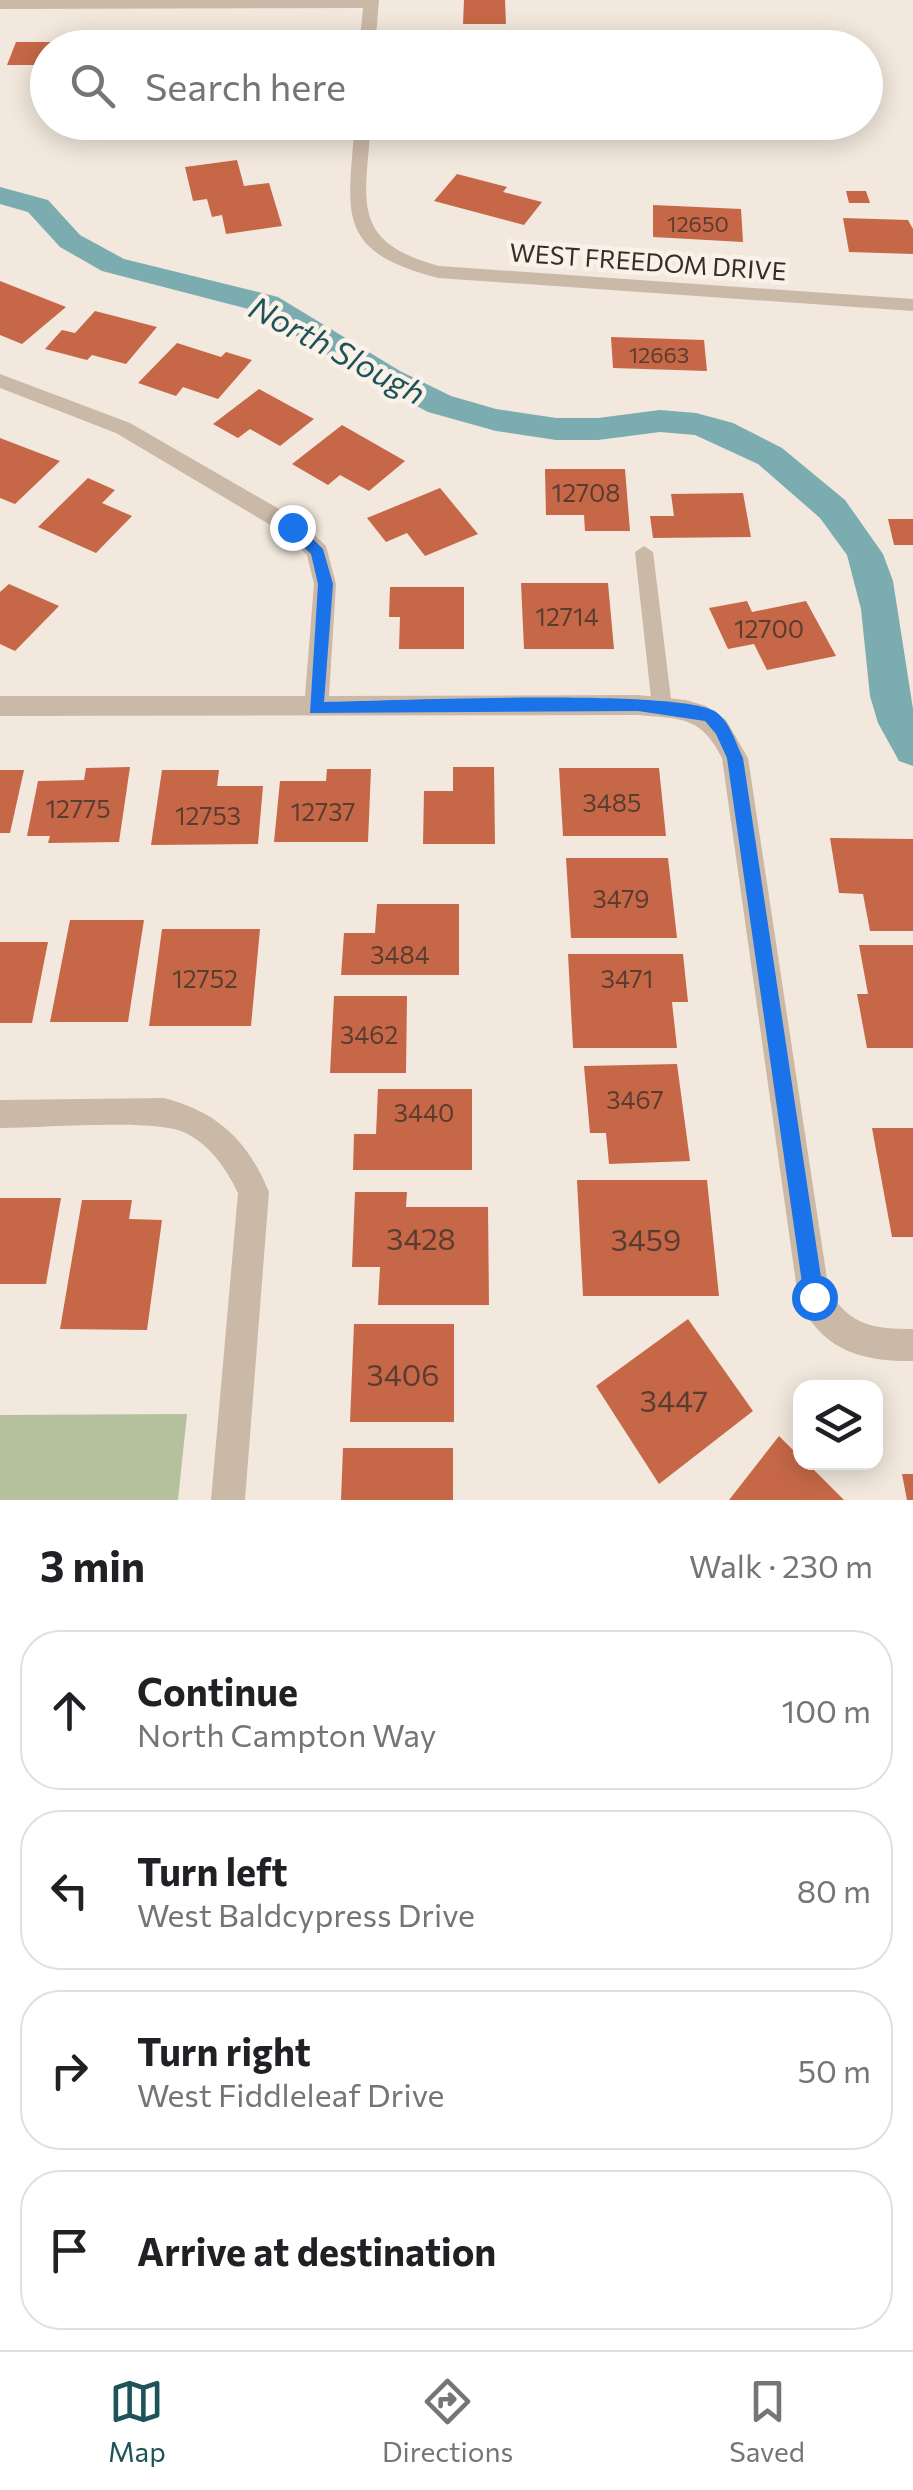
<!DOCTYPE html>
<meta charset="utf-8">
<style>
:root{--surface:#fff;--page:#f6f6f6;--text:#202124;--muted:#757577;--line:#e0e0e0;--accent:#1e5459}
body{margin:0;font-family:Commissioner,sans-serif;background:var(--page);color:var(--text)}
.controls{position:absolute;right:30px;bottom:30px;display:grid;overflow:hidden;border-radius:20px;box-shadow:0 5px 25px #0003}
.controls button{width:90px;height:90px;display:grid;place-items:center;padding:0;border:0;border-bottom:2px solid var(--line);background:var(--surface);color:var(--text);font:50px sans-serif}
.stop{position:absolute;width:30px;height:30px;margin:-22px;border:8px solid #1a73e8;border-radius:50%;background:#fff}
.stop.end{background:#1a73e8;border-color:#fff;box-shadow:0 2px 10px #0008}
.list{margin:0;padding:0;list-style:none}
h2{display:flex;justify-content:space-between;align-items:center;height:130px;margin:0;padding:0 40px;font-size:42px}
h2 small{font-size:32px;font-weight:400;color:var(--muted)}
.list li{display:grid;grid-template-columns:65px 1fr auto;gap:30px;align-items:center;box-sizing:border-box;height:160px;margin:0 20px 20px;padding:0 20px;border:2px solid var(--line);border-radius:40px}
.list b{display:block;font-size:38px;white-space:nowrap}
.list p{margin:0;font-size:32px;white-space:nowrap;color:var(--muted)}
.list em{font-size:32px;font-style:normal;color:var(--muted)}
.icon{flex:none;width:55px;height:55px;fill:none;stroke:currentColor;stroke-width:2;stroke-linecap:round;stroke-linejoin:round}
.map{position:relative;flex:none;width:913px;height:1500px;overflow:hidden}
.search{position:absolute;background:var(--surface);box-shadow:0 5px 25px #0003;left:30px;right:30px;top:30px;height:110px;display:flex;align-items:center;gap:25px;box-sizing:border-box;padding:0 35px;border-radius:55px;color:var(--muted);font-size:38px}
.sheet{height:850px;background:var(--surface)}
nav{display:flex;justify-content:space-around;align-items:center;box-sizing:border-box;height:140px;border-top:2px solid var(--line);background:var(--surface);font-size:28px;color:var(--muted)}
nav a{display:grid;justify-items:center;gap:5px}
nav .on{color:var(--accent)}
.map>svg:first-child{display:block}
</style>
<div class="map">
<svg width="913" height="1500" viewBox="0 0 913 1500">
<rect width="100%" height="100%" fill="#f2e8dd"/>
<polygon fill="#b4c19c" points="187,1414 178,1500 0,1500 0,1415"/>
<g fill="none" stroke-linecap="round" stroke-linejoin="round">
<polygon fill="#7bacaf" fill-rule="evenodd" points="0,187 48,200 80,235 124,259 278,297 400,371 451,396 496,409 556,418 598,418 660,410 696,413 733,423 782,448 845,500 883,554 893,581 913,709 913,766 899,761 878,723 870,696 861,609 847,555 820,518 758,464 695,435 660,432 598,440 556,440 496,431 428,412 378,386 256,311 102,271 60,247 28,212 0,204"/>
</g>
<g fill="#c66847">
<polygon points="464,0 505,0 506,24 463,24"/>
<polygon points="16,42 106,42 104,48 48,48 48,65 7,65"/>
<polygon points="482,122 520,122 521,131 484,133"/>
<polygon points="237,160 244,186 269,183 282,226 226,234 222,215 212,217 207,199 193,201 185,167"/>
<polygon points="457,174 507,187 503,192 542,202 524,225 434,201"/>
<polygon points="846,191 866,191 870,203 849,203"/>
<polygon points="653,205 741,209 743,242 653,237"/>
<polygon points="843,218 908,220 913,229 913,254 849,252"/>
<polygon points="0,281 66,307 22,344 0,335"/>
<polygon points="95,311 157,327 126,364 92,355 87,360 45,349 62,330 75,333"/>
<polygon points="611,337 704,340 707,371 613,368"/>
<polygon points="177,343 221,357 226,352 252,360 218,399 183,387 176,396 138,383"/>
<polygon points="259,389 314,419 280,446 250,429 238,438 213,424"/>
<polygon points="342,425 405,461 369,491 340,475 328,485 292,464"/>
<polygon points="0,438 60,461 15,504 0,498"/>
<polygon points="545,469 625,469 630,531 585,531 584,515 546,515"/>
<polygon points="88,478 115,490 102,503 132,516 96,553 38,527"/>
<polygon points="440,488 478,534 425,556 407,533 386,542 367,518"/>
<polygon points="743,493 751,537 653,538 650,516 674,516 671,494"/>
<polygon points="888,519 913,519 913,545 894,545"/>
<polygon points="521,583 608,583 614,649 524,649"/>
<polygon points="9,584 59,606 15,651 0,644 0,592"/>
<polygon points="390,587 464,587 464,649 399,649 400,617 389,617"/>
<polygon points="747,601 752,612 806,601 836,656 767,670 754,644 728,649 709,608"/>
<polygon points="130,767 119,842 48,843 50,836 27,836 38,781 84,780 86,768"/>
<polygon points="453,767 494,767 495,844 423,844 424,791 453,791"/>
<polygon points="559,768 659,768 666,836 563,836"/>
<polygon points="327,769 371,769 368,842 274,842 280,781 326,781"/>
<polygon points="0,770 24,770 10,833 0,833"/>
<polygon points="162,770 219,770 217,786 263,786 258,844 151,845"/>
<polygon points="830,838 913,839 913,931 870,931 863,894 839,893"/>
<polygon points="566,858 668,858 677,938 571,938"/>
<polygon points="377,904 459,904 459,975 341,975 344,933 375,933"/>
<polygon points="70,920 144,920 128,1022 50,1022"/>
<polygon points="162,929 260,929 251,1026 149,1026"/>
<polygon points="0,942 48,942 32,1023 0,1023"/>
<polygon points="859,945 913,945 913,1048 867,1048 857,994 868,994"/>
<polygon points="568,954 683,954 688,1002 672,1002 677,1048 573,1048"/>
<polygon points="334,996 407,996 406,1073 330,1073"/>
<polygon points="677,1064 690,1161 609,1164 606,1133 590,1133 584,1066"/>
<polygon points="378,1089 472,1089 472,1170 353,1170 354,1134 376,1134"/>
<polygon points="872,1128 913,1128 913,1237 892,1237"/>
<polygon points="577,1180 707,1180 719,1296 583,1296"/>
<polygon points="355,1192 407,1192 406,1207 488,1207 489,1305 378,1305 380,1267 352,1267"/>
<polygon points="0,1198 61,1198 46,1284 0,1284"/>
<polygon points="82,1200 132,1200 129,1219 162,1220 147,1330 60,1329"/>
<polygon points="688,1319 753,1411 659,1484 596,1386"/>
<polygon points="354,1324 454,1324 454,1422 350,1422"/>
<polygon points="779,1436 800,1457 800,1462 806,1462 844,1500 729,1500"/>
<polygon points="343,1448 453,1448 453,1500 341,1500"/>
<polygon points="902,1474 913,1474 913,1500 907,1500"/>
</g>
<g fill="none" stroke-linecap="round" stroke-linejoin="round">
<polygon fill="#cbb9a8" fill-rule="evenodd" points="644,546 653,552 672,707 669,712 655,712 652,707 635,552"/>
<g fill="#cbb9a8" fill-rule="evenodd">
<polygon points="0,0 379,0 375,48 359,48 363,8 0,9"/>
<path d="M355,122H371C366,201 348,241 439,266L913,299V311L438,278C334,251 348,214 355,122Z"/>
<path d="M0,374L130,423L300,521L326,546L336,584L329,696L638,695L686,700L706,706L726,720L748,758L829,1292C852,1326 874,1329 913,1329V1361C860,1362 819,1349 798,1297L722,758C701,716 681,719 638,715L0,716V696H305L314,584L307,555L284,533L116,433L0,388Z"/>
<path d="M164,1098C218,1112 248,1141 269,1192L245,1500H211L238,1193C226,1168 208,1142 181,1131C148,1119 41,1128 0,1128V1100Z"/>
</g>
</g>
<path fill="#1a73e8" d="M287,523H297L323,549L333,584L324,702C385,701 681,688 716,712C730,722 736,743 743,758L824,1297L821,1305L814,1308L807,1305L804,1297L727,758L716,734L705,721L638,711L310,713L318,584L311,554L287,531Z"/>
<g text-anchor="middle" dominant-baseline="central" stroke-width="9" stroke-linejoin="round" paint-order="stroke">
<g font-size="22" fill="#5b3c30">
<text x="698" y="223">12650</text>
<text x="659" y="354">12663</text>
</g>
<g font-size="25" fill="#372d28" stroke="#faf2e9">
<text transform="translate(648 261) rotate(4)">WEST FREEDOM DRIVE</text>
</g>
<g font-size="25" fill="#5b3c30">
<text x="586" y="492">12708</text>
<text x="567" y="616">12714</text>
<text x="769" y="628">12700</text>
<text x="612" y="802">3485</text>
<text x="78" y="808">12775</text>
<text x="323" y="811">12737</text>
<text x="208" y="815">12753</text>
<text x="621" y="898">3479</text>
<text x="400" y="954">3484</text>
<text x="205" y="978">12752</text>
<text x="627" y="978">3471</text>
<text x="369" y="1034">3462</text>
<text x="635" y="1099">3467</text>
<text x="424" y="1112">3440</text>
</g>
<g font-size="30" fill="#5b3c30">
<text x="421" y="1237">3428</text>
<text x="646" y="1238">3459</text>
<text x="403" y="1373">3406</text>
<text x="674" y="1399">3447</text>
</g>
<g font-size="32" font-style="italic" fill="#1e5459" stroke="#faf2e9">
<text transform="translate(338 349) rotate(28)">North Slough</text>
</g>
</g>
</svg>
<div class="controls">
<button><svg class="icon" aria-label="layers" viewBox="0 0 24 24"><path d="M12 4l9 5-9 5-9-5zM3 14l9 5 9-5"/></svg></button>
</div>
<div class="stop" style="left:814px;top:1297px"></div>
<div class="stop end" style="left:292px;top:527px"></div>
<div class="search"><svg class="icon" aria-label="search" viewBox="0 0 24 24"><circle cx="10" cy="10" r="6"/><path d="M15 15l6 6"/></svg>Search here</div>
</div>
<section class="sheet">
<h2>3 min<small>Walk · 230 m</small></h2>
<ul class="list">
<li><svg class="icon" aria-label="ahead" viewBox="0 0 24 24"><path d="M12 20V5M6 11l6-6 6 6"/></svg><div><b>Continue</b><p>North Campton Way</p></div><em>100 m</em></li>
<li><svg class="icon" aria-label="left" viewBox="0 0 24 24"><path d="M17 20v-9H6M10 6l-5 5 5 5"/></svg><div><b>Turn left</b><p>West Baldcypress Drive</p></div><em>80 m</em></li>
<li><svg class="icon" aria-label="right" viewBox="0 0 24 24"><path d="M7 20v-9h11M14 6l5 5-5 5"/></svg><div><b>Turn right</b><p>West Fiddleleaf Drive</p></div><em>50 m</em></li>
<li><svg class="icon" aria-label="arrive" viewBox="0 0 24 24"><path d="M6 21V4h12l-3 4 3 4H6"/></svg><div><b>Arrive at destination</b></div></li>
</ul>
</section>
<nav>
<a class="on"><svg class="icon" aria-label="map" viewBox="0 0 24 24"><path d="M3 6l6-2 6 2 6-2v14l-6 2-6-2-6 2zM9 4v14M15 6v14"/></svg>Map</a>
<a><svg class="icon" aria-label="directions" viewBox="0 0 24 24"><path d="M12 3l9 9-9 9-9-9zM9 14v-3h6M13 9l2 2-2 2"/></svg>Directions</a>
<a><svg class="icon" aria-label="saved" viewBox="0 0 24 24"><path d="M7 4h10v16l-5-4-5 4z"/></svg>Saved</a>
</nav>
